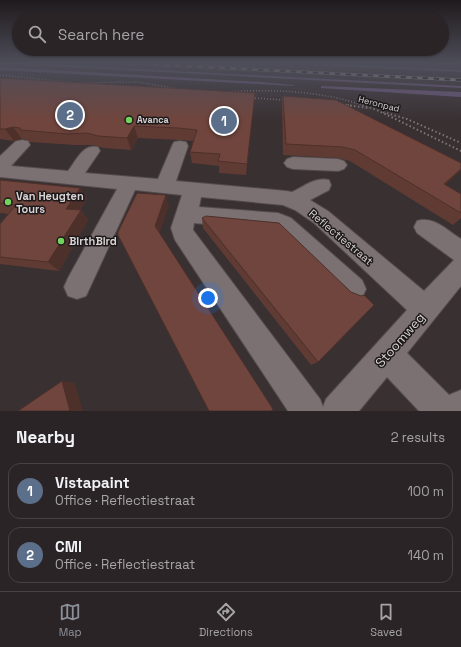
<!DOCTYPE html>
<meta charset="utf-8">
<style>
:root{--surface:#2b2426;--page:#373032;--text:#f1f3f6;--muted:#a6a4a7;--line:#474143;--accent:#8c9099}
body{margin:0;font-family:"Space Grotesk",sans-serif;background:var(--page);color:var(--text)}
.you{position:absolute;left:208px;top:298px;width:14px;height:14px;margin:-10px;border:3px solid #fff;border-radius:50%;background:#1a73e8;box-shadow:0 0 0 6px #1a73e833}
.badge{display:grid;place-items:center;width:26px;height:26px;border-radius:50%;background:var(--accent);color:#fff;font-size:13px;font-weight:700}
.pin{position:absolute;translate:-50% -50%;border:2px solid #fff;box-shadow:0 1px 4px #0006}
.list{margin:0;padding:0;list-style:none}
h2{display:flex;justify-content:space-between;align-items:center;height:52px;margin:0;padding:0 16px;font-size:17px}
h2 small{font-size:13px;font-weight:400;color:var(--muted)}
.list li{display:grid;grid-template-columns:26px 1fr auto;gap:12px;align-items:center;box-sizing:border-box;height:56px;margin:0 8px 8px;padding:0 8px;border:1px solid var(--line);border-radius:12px}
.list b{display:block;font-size:15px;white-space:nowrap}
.list p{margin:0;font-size:13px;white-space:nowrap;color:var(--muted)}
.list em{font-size:13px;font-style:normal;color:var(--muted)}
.icon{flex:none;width:22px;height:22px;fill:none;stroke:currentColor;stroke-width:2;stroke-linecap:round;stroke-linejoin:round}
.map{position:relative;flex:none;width:461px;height:411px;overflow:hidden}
.search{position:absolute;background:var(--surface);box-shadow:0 1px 3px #0004;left:12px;right:12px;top:12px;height:44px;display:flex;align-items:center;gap:10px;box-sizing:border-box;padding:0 14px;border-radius:22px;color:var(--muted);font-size:15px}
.sheet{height:180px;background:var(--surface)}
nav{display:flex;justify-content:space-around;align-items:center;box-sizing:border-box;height:56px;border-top:1px solid var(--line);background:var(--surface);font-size:11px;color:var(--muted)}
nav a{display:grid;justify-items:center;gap:2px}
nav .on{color:var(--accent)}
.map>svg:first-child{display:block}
</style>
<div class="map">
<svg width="461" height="411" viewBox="0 0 461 411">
<rect width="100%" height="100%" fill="#393032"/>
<g fill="#6a567a">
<polygon points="0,67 261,82 293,85 295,86 0,70"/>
<polygon points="321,86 461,92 461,97 321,88"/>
</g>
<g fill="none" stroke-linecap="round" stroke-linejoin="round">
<g fill="#6a567a" fill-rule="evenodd">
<polygon points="10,63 24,63 461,86 461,88 11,64"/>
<polygon points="294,63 309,63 461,70 461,72 295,64"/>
</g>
<defs>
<g id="minor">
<path d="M22,140L28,141L30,145L11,166L68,171C76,161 83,143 98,147L100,151L85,173L158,179L172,146L174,142L180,141L186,142L188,146L176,181L286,191L292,192C303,187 316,176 329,180L331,185L329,190L310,200L328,211L424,291L454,260L417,233L414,227L417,221C433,215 448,231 461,239V286L407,353L449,395L461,390V411H419L387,377L359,411H288L175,240L171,228L182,195L135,190L86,296L77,299L68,296L64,287L68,278L117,189L0,177V156L16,141ZM201,197L283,205L295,210L314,223L407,310L326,399L323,407L320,399L193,230L194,223L277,231L344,298L353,302L362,298L366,289L362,280L291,218L278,213L199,207Z"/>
<polygon points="293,157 338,159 344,161 347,165 344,169 338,171 293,169 287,167 284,163 287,159"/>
</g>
</defs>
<use href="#minor" stroke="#544c4d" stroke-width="2"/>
<g stroke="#7e7678" stroke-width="1.5" stroke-dasharray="1 2" stroke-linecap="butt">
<polyline points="0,75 75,83 138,82 178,89"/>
<path d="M223,92C270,89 319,90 365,106"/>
<polyline points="252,98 285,100"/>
<polyline points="342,104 353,106"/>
</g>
<g stroke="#7e7678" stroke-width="2" stroke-dasharray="1.5 2.5" stroke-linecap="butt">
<polyline points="346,105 368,108"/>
<polyline points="362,105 377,110 461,151"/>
<polyline points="383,112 407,119 461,143"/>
</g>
<use href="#minor" fill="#7b7173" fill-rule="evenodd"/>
<defs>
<polyline id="rail" points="126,63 461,80"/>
</defs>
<use href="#rail" stroke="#9d9697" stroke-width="3"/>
<use href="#rail" stroke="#1d191a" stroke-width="2" stroke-dasharray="5.5" stroke-linecap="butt"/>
</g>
<g fill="#603b34">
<polygon points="0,78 255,93 246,175 219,173 219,166 192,163 190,152 194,141 180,140 138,138 131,150 104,148 93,145 75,145 30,142 28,140 22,139 14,141 0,139"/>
<polygon points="283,96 461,163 461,170 445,185 461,194 461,218 453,225 350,161 338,158 283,155 282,106"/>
<polygon points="0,180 87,198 80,210 81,210 88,220 59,271 0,264 0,224 9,214 0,213"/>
<polygon points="202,218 318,362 311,365 203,228"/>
</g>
<g fill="#4e302b">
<polygon points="255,93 254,104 246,175 247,164"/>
<polygon points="134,126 138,138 131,150 127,138"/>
<polygon points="13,127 22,139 14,141 5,129"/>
<polygon points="461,169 455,176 434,195 444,184"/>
<polygon points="80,188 87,198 74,219 66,209"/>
<polygon points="166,195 169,206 159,235 155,226"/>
<polygon points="81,210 88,220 59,271 48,262"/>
<polygon points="62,381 75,383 83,411 70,411"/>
</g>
<g fill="#70453d" stroke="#4e302b">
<polygon points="0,78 255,93 247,164 218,161 220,154 190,152 197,130 178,128 134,126 127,138 98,136 87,133 68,134 21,130 20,128 13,127 5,129 0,129"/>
<polygon points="283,96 336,100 461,163 461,169 444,184 461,194 461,213 355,150 343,147 286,144"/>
<polygon points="0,180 80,188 66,209 81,210 48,262 0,257 0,224 16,205 0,203"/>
<polygon points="137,193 166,195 155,226 273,409 271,411 209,411 118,235 118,232"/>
<polygon points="206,216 279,223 351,292 361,296 364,295 374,305 318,362 202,218"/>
<polygon points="62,381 70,411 18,411"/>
</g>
<linearGradient id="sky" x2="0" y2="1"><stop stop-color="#1f1a1c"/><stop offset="0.53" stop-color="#4e4e5a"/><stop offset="1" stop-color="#4e4e5a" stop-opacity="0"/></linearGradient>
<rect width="461" height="120" fill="url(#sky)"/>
<g fill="#73d25d" stroke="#1d191a" stroke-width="1.5">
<circle cx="129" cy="120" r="4"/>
<circle cx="8" cy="202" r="4"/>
<circle cx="61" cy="241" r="4"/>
</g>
<g text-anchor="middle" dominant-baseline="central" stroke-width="3" stroke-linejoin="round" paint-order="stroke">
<g font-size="9" fill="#d9d3d4" stroke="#1d191a">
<text transform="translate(379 104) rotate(14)">Heronpad</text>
</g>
<g font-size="9" font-weight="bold" fill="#d9d3d4" stroke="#1d191a" text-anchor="start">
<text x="137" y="120">Avanca</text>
</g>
<g font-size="11" font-weight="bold" fill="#d9d3d4" stroke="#1d191a" text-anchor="start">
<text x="16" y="196">Van Heugten<tspan x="16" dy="13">Tours</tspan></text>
<text x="69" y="241">BirthBird</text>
</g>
<g font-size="11" fill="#d9d3d4" stroke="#1d191a">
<text transform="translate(341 237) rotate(40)">Reflectiestraat</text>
</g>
<g font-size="13" fill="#d9d3d4" stroke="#1d191a">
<text transform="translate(400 340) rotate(-49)">Stoomweg</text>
</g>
</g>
</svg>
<div class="you"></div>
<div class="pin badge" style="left:224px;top:121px;background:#5c6f8a">1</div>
<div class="pin badge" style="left:70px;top:115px;background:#5c6f8a">2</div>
<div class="search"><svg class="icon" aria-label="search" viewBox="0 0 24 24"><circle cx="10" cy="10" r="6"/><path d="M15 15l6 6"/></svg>Search here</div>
</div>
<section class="sheet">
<h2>Nearby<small>2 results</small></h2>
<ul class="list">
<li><span class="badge" style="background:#5c6f8a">1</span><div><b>Vistapaint</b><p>Office · Reflectiestraat</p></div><em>100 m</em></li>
<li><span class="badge" style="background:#5c6f8a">2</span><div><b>CMI</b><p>Office · Reflectiestraat</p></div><em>140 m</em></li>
</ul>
</section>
<nav>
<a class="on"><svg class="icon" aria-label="map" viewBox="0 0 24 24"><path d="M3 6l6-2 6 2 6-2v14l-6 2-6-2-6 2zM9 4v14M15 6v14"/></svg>Map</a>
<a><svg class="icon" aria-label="directions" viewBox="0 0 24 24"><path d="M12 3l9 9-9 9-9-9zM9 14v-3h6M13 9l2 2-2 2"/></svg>Directions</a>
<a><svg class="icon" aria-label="saved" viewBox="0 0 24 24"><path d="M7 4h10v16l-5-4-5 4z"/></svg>Saved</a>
</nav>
